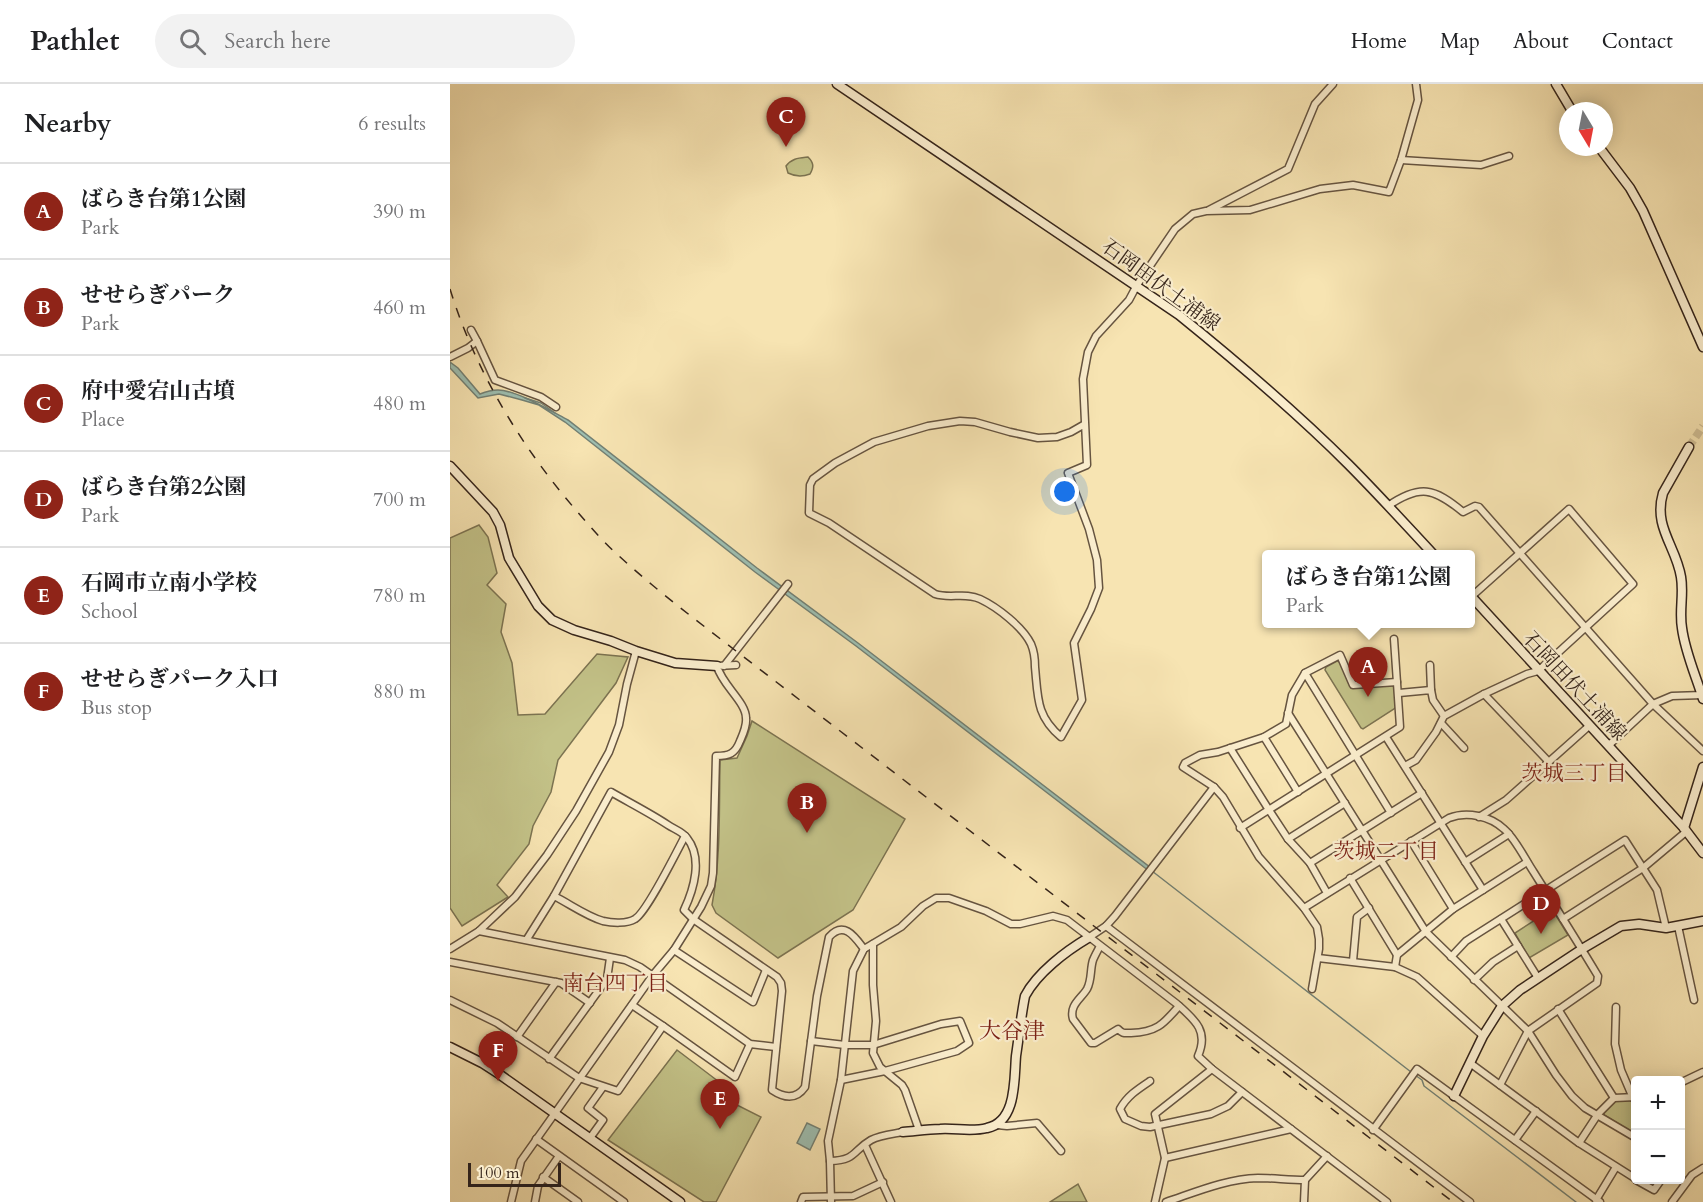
<!DOCTYPE html>
<meta charset="utf-8">
<style>
:root{--surface:#fff;--page:#f2f2f2;--text:#202124;--muted:#757577;--line:#e0e0e0;--accent:#8f2418}
body{margin:0;font-family:Cardo,"Noto Serif JP",serif;background:var(--page);color:var(--text)}
.controls{position:absolute;right:18px;bottom:18px;display:grid;overflow:hidden;border-radius:6px;box-shadow:0 3px 15px #0003}
.controls button{width:54px;height:54px;display:grid;place-items:center;padding:0;border:0;border-bottom:2px solid var(--line);background:var(--surface);color:var(--text);font:30px sans-serif}
.compass{position:absolute;left:1109px;top:18px;width:54px;height:54px;border-radius:50%;background:var(--surface);box-shadow:0 3px 15px #0003;rotate:170deg}
.scale{position:absolute;left:18px;bottom:15px;width:93px;box-sizing:border-box;padding-left:6px;border:3px solid #35241a;border-top:0;font-size:16px;line-height:21px;white-space:nowrap;color:#35241a;-webkit-text-stroke:4px #faedcd;paint-order:stroke}
.you{position:absolute;left:615px;top:408px;width:21px;height:21px;margin:-15px;border:4px solid #fff;border-radius:50%;background:#1a73e8;box-shadow:0 0 0 9px #1a73e833}
.badge{display:grid;place-items:center;width:39px;height:39px;border-radius:50%;background:var(--accent);color:#fff;font-size:20px;font-weight:700}
.pin{position:absolute;translate:-50% -50px;filter:drop-shadow(0 2px 3px #0008)}
.pin::after{content:'';position:absolute;top:32px;width:21px;height:18px;background:inherit;clip-path:polygon(0 0,100% 0,50% 100%)}
.popup{position:absolute;left:812px;top:466px;width:213px;height:78px;box-sizing:border-box;display:grid;place-content:center;border-radius:6px;background:var(--surface);filter:drop-shadow(0 2px 4px #0005);font-size:20px;white-space:nowrap;color:var(--muted)}
.popup b{font-size:22px;color:var(--text)}
.popup::after{content:'';position:absolute;left:50%;top:100%;margin-left:-12px;border:12px solid transparent;border-top-color:var(--surface)}
.list{margin:0;padding:0;list-style:none}
h2{display:flex;justify-content:space-between;align-items:center;height:78px;margin:0;padding:0 24px;font-size:26px}
h2 small{font-size:20px;font-weight:400;color:var(--muted)}
.list li{display:grid;grid-template-columns:39px 1fr auto;gap:18px;align-items:center;box-sizing:border-box;height:96px;padding:0 24px;border-top:2px solid var(--line)}
.list b{display:block;font-size:22px;white-space:nowrap}
.list p{margin:0;font-size:20px;white-space:nowrap;color:var(--muted)}
.list em{font-size:20px;font-style:normal;color:var(--muted)}
.icon{flex:none;width:33px;height:33px;fill:none;stroke:currentColor;stroke-width:2;stroke-linecap:round;stroke-linejoin:round}
.map{position:relative;flex:none;width:1253px;height:1118px;overflow:hidden}
header{display:flex;align-items:center;gap:36px;box-sizing:border-box;height:84px;padding:0 30px;background:var(--surface);border-bottom:2px solid var(--line)}
header strong{font-size:28px}
nav{display:flex;gap:33px;margin-inline-start:auto;font-size:21px}
.search{width:420px;height:54px;background:var(--page);display:flex;align-items:center;gap:15px;box-sizing:border-box;padding:0 21px;border-radius:33px;color:var(--muted);font-size:22px}
main{display:flex}
aside{flex:1;background:var(--surface)}
.map>svg:first-child{display:block}
</style>
<header>
<strong>Pathlet</strong>
<div class="search"><svg class="icon" aria-label="search" viewBox="0 0 24 24"><circle cx="10" cy="10" r="6"/><path d="M15 15l6 6"/></svg>Search here</div>
<nav><a>Home</a><a>Map</a><a>About</a><a>Contact</a></nav>
</header>
<main>
<aside>
<h2>Nearby<small>6 results</small></h2>
<ul class="list">
<li><span class="badge">A</span><div><b>ばらき台第1公園</b><p>Park</p></div><em>390 m</em></li>
<li><span class="badge">B</span><div><b>せせらぎパーク</b><p>Park</p></div><em>460 m</em></li>
<li><span class="badge">C</span><div><b>府中愛宕山古墳</b><p>Place</p></div><em>480 m</em></li>
<li><span class="badge">D</span><div><b>ばらき台第2公園</b><p>Park</p></div><em>700 m</em></li>
<li><span class="badge">E</span><div><b>石岡市立南小学校</b><p>School</p></div><em>780 m</em></li>
<li><span class="badge">F</span><div><b>せせらぎパーク入口</b><p>Bus stop</p></div><em>880 m</em></li>
</ul>
</aside>
<div class="map">
<svg width="1253" height="1118" viewBox="0 0 1253 1118">
<rect width="100%" height="100%" fill="#f7e4b2"/>
<filter id="stains"><feTurbulence type="fractalNoise" baseFrequency=".00333" numOctaves="4"/><feColorMatrix values="0 0 0 0 .2 0 0 0 0 .09 0 0 0 0 .02 0 0 0 .5 -.17"/></filter>
<radialGradient id="worn" r=".72"><stop offset=".6" stop-color="#630" stop-opacity="0"/><stop offset="1" stop-color="#630" stop-opacity=".3"/></radialGradient>
<g fill="#c3c288" stroke="#7c7351" stroke-width="1.5">
<path d="M358,73C364,79 364,83 360,90C352,93 346,93 338,89L336,82C342,74 349,74 358,73Z"/>
<polygon points="29,441 38,453 47,489 37,501 56,520 51,548 62,579 68,631 95,630 147,570 178,573 166,599 108,676 101,708 83,742 79,760 47,801 58,813 12,842 0,824 0,454"/>
<polygon points="887,577 890,578 902,604 942,601 944,603 946,623 944,625 913,645 911,644 875,586 876,583"/>
<path d="M302,637L455,735L403,826L328,874L266,829L262,821C271,774 269,724 270,676L287,674L297,652Z"/>
<polygon points="1102,825 1118,851 1079,874 1065,849"/>
<polygon points="227,966 285,1010 285,1020 311,1033 266,1118 254,1118 158,1056"/>
<polygon points="1185,1015 1185,1050 1154,1031 1154,1028 1165,1017"/>
<polygon points="628,1100 637,1118 600,1118"/>
</g>
<g fill="#9dbeb0" stroke="#738074" stroke-width="1.5">
<path d="M0,278L8,284L30,310C35,308 42,306 48,306C66,306 101,327 118,336L307,484L408,559L701,784L699,787L406,562L305,488L115,338L89,321L72,316L49,310L28,314L0,284Z"/>
<polygon points="357,1039 370,1045 360,1066 347,1059"/>
</g>
<g fill="none" stroke-linecap="round" stroke-linejoin="round">
<g stroke="#738074" stroke-width="1.5">
<polyline points="75,314 91,319 105,329"/>
<polyline points="702,787 961,988"/>
<polyline points="965,991 972,996 974,1002 1126,1118"/>
</g>
<polyline stroke="#d0be94" stroke-width="8" stroke-dasharray="8 4" stroke-linecap="butt" points="1239,363 1253,342"/>
<defs>
<g id="street">
<polyline points="951,76 1031,81 1059,72"/>
<polyline points="759,126 838,85 865,20 883,0"/>
<polyline points="21,246 27,257 45,296 91,313 106,323"/>
<polyline points="0,273 18,264 27,257"/>
<path d="M635,340L621,348L607,353L588,354L560,348L525,338L510,337L478,342L424,358L385,379L363,395L360,401L359,429L379,439L485,510C500,515 515,508 530,515C547,523 573,543 581,560C584,567 585,575 585,583C588,613 586,632 611,653L632,616L624,559L641,525L649,504L647,476L639,445L618,389L637,381L633,295L638,268L646,252L679,216L687,201L725,145L743,130L756,127L800,126L870,105L903,101L939,108L951,76L968,16L966,0"/>
<path d="M938,422C970,400 984,404 1013,428L1025,422L1029,423L1203,620L1253,667"/>
<polyline points="980,581 981,606"/>
<polyline points="274,582 338,500"/>
<polyline points="855,589 941,729"/>
<polyline points="949,609 981,606 983,616 994,632"/>
<polyline points="1034,610 1099,678"/>
<polyline points="838,629 976,848 1078,947 1106,991 1122,1012 1135,1024 1186,1054"/>
<polyline points="991,639 1014,664"/>
<polyline points="814,653 848,708"/>
<polyline points="936,653 1033,806"/>
<polyline points="1158,662 1203,620 1222,612 1253,611"/>
<polyline points="780,664 819,726 838,755 860,779 877,809"/>
<polyline points="955,682 966,676 986,648 994,632 1034,610 1077,590 1088,587 1183,500 1119,425 1021,513"/>
<polyline points="1029,733 1056,716 1139,642"/>
<polyline points="790,744 950,643 944,555"/>
<polyline points="838,755 895,719"/>
<polyline points="961,757 1003,825"/>
<polyline points="1015,778 1059,750"/>
<polyline points="860,779 972,709"/>
<polyline points="900,794 947,871"/>
<path d="M104,812C120,820 136,832 153,837C162,839 177,840 185,835C197,828 227,767 235,752"/>
<path d="M854,824L999,734C1017,727 1040,732 1054,745C1065,754 1075,775 1083,787C1105,822 1127,857 1148,892L1147,899L1078,947L1050,1001"/>
<polyline points="1051,835 1088,894"/>
<polyline points="1113,835 1193,784 1237,747"/>
<polyline points="656,842 1020,1118"/>
<polyline points="1228,842 1244,916"/>
<polyline points="29,847 175,876 190,883 300,960 326,963"/>
<polyline points="638,854 656,842 665,832 764,703"/>
<path d="M77,855L104,812L161,708C180,719 200,729 218,741C224,745 233,748 237,754C253,774 244,805 234,826L243,835L327,893L331,899L332,907L322,1006C334,1014 346,1016 355,1003L367,912L379,853C394,836 405,853 414,865"/>
<polyline points="423,860 423,901 426,937 423,969 430,983 452,1001 455,1006 469,1046"/>
<path d="M650,862C648,866 645,871 643,876C640,885 642,896 637,905C631,915 619,921 623,935L641,959H645L668,945C673,950 674,949 681,949C706,948 713,941 729,922"/>
<polyline points="0,865 29,847 65,813 97,771 126,727 159,668 169,641 177,600 186,567"/>
<polyline points="224,866 303,918 316,886"/>
<polyline points="1001,873 1016,857 1175,756 1207,806 1216,844"/>
<polyline points="868,874 945,883 967,893 1033,952"/>
<polyline points="903,877 907,833 919,824"/>
<polyline points="0,878 111,899 140,919"/>
<polyline points="945,883 947,871 1003,825 1077,778"/>
<polyline points="1024,896 1043,878 1068,862"/>
<polyline points="862,905 869,865 869,855 867,843 854,824 809,773 773,713 764,703 733,683 735,679 750,671 768,668 814,653 836,640 842,611 855,589 890,571 903,601 947,598"/>
<polyline points="0,916 47,939 129,994 168,1007 213,942 285,993 300,960"/>
<polyline points="182,921 213,942"/>
<polyline points="1166,923 1165,960 1171,986 1183,1014"/>
<polyline points="1108,925 1164,1014"/>
<polyline points="67,953 106,898"/>
<polyline points="361,957 395,961 423,961 491,940 510,937 519,959 507,967 435,987 391,996"/>
<polyline points="99,975 157,895 160,874"/>
<polyline points="1020,979 1129,1059 1186,1095"/>
<path d="M700,997C688,1005 677,1012 670,1025L675,1035L691,1042L700,1043L761,1030L778,1022L792,1008"/>
<polyline points="1230,999 1253,988"/>
<polyline points="547,1041 557,1042 587,1039 611,1067"/>
<polyline points="923,1046 967,985 1150,1118"/>
<polyline points="140,1054 153,1036 138,1024 153,1003"/>
<polyline points="86,1055 174,1118"/>
<polyline points="1065,1056 1086,1027"/>
<polyline points="1129,1059 1148,1030 1164,1014 1186,1013"/>
<polyline points="415,1061 441,1118"/>
<polyline points="715,1074 841,1045"/>
<path d="M380,1077C407,1076 402,1067 421,1056C430,1051 443,1050 453,1048"/>
<polyline points="93,1093 128,1118"/>
<polyline points="1186,1096 1204,1106 1211,1096"/>
<polyline points="1146,1116 1166,1083"/>
<path d="M61,1118L71,1077L203,891L224,866L251,823L261,802L263,789L266,672C279,672 285,670 290,657C293,650 297,642 296,634C296,618 272,601 267,582L286,581"/>
<polyline points="85,1118 88,1102 109,1072"/>
<polyline points="351,1118 353,1113 403,1112 433,1098"/>
<path d="M381,1118L380,1077L378,1057L391,996L403,887L414,865L451,843L473,822L486,814H499L536,827L561,840H570L603,832L617,836L727,920C745,936 759,947 748,972L762,985L937,1118"/>
<polyline points="705,1118 715,1074 705,1030 762,985"/>
<path d="M716,1118C746,1108 776,1095 808,1094C823,1094 839,1096 855,1096"/>
<polyline points="854,1118 855,1096 877,1072"/>
<polyline points="1222,1118 1242,1091 1253,1084"/>
</g>
<g id="secondary">
<path d="M387,0L729,231C787,278 845,327 898,380C927,409 955,440 983,470"/>
<polyline points="1106,0 1122,27"/>
<polyline points="1149,63 1180,104 1193,127 1253,263"/>
<path d="M1239,363L1213,409C1203,443 1226,462 1231,493C1234,510 1229,527 1232,544C1235,568 1246,592 1253,615"/>
<polyline points="0,382 43,428 50,441 59,474 88,522 102,536 124,546 161,557 186,567 225,579 267,582"/>
<polyline points="1020,511 1234,744 1253,769"/>
<polyline points="1234,744 1253,683"/>
<polyline points="0,963 32,979 49,990 230,1118"/>
<polyline points="1004,1012 1033,952 1052,922 1070,906 1132,865 1171,842 1189,840 1216,844 1253,837"/>
<path d="M453,1048C466,1047 478,1045 490,1045C506,1044 522,1048 537,1044C567,1038 564,995 566,972C569,952 571,932 575,912C587,889 616,867 638,854"/>
</g>
</defs>
<use href="#street" stroke="#665440" stroke-width="9"/>
<use href="#secondary" stroke="#35241a" stroke-width="11"/>
<use href="#street" stroke="#faedcd" stroke-width="6"/>
<use href="#secondary" stroke="#faedcd" stroke-width="8"/>
<path stroke="#35241a" stroke-width="1.5" stroke-dasharray="10 10" stroke-linecap="butt" d="M0,205C25,286 70,361 125,425C139,441 153,458 169,472C206,506 246,536 286,567L1003,1118"/>
</g>
<g text-anchor="middle" dominant-baseline="central" stroke-width="4.5" stroke-linejoin="round" paint-order="stroke">
<g font-size="20" fill="#35241a" stroke="#faedcd">
<text transform="translate(711 201) rotate(36)">石岡田伏土浦線</text>
<text transform="translate(1125 602) rotate(47)">石岡田伏土浦線</text>
</g>
<g font-size="21" fill="#7a1f14" stroke="#faedcd">
<text x="1124" y="689">茨城三丁目</text>
<text x="936" y="767">茨城二丁目</text>
<text x="165" y="899">南台四丁目</text>
</g>
<g font-size="22" fill="#7a1f14" stroke="#faedcd">
<text x="562" y="947">大谷津</text>
</g>
</g>
<rect width="100%" height="100%" filter="url(#stains)"/>
<rect width="100%" height="100%" fill="url(#worn)"/>
</svg>
<div class="controls">
<button>+</button>
<button>−</button>
</div>
<svg class="compass" viewBox="-18 -18 36 36"><path d="M0-13l5 13h-10z" fill="#e53935"/><path d="M0 13l5-13h-10z" fill="#757577"/></svg>
<div class="scale">100 m</div>
<div class="you"></div>
<div class="pin badge" style="left:918px;top:613px">A</div>
<div class="popup"><b>ばらき台第1公園</b>Park</div>
<div class="pin badge" style="left:357px;top:749px">B</div>
<div class="pin badge" style="left:336px;top:63px">C</div>
<div class="pin badge" style="left:1091px;top:850px">D</div>
<div class="pin badge" style="left:270px;top:1045px">E</div>
<div class="pin badge" style="left:48px;top:997px">F</div>
</div>
</main>
